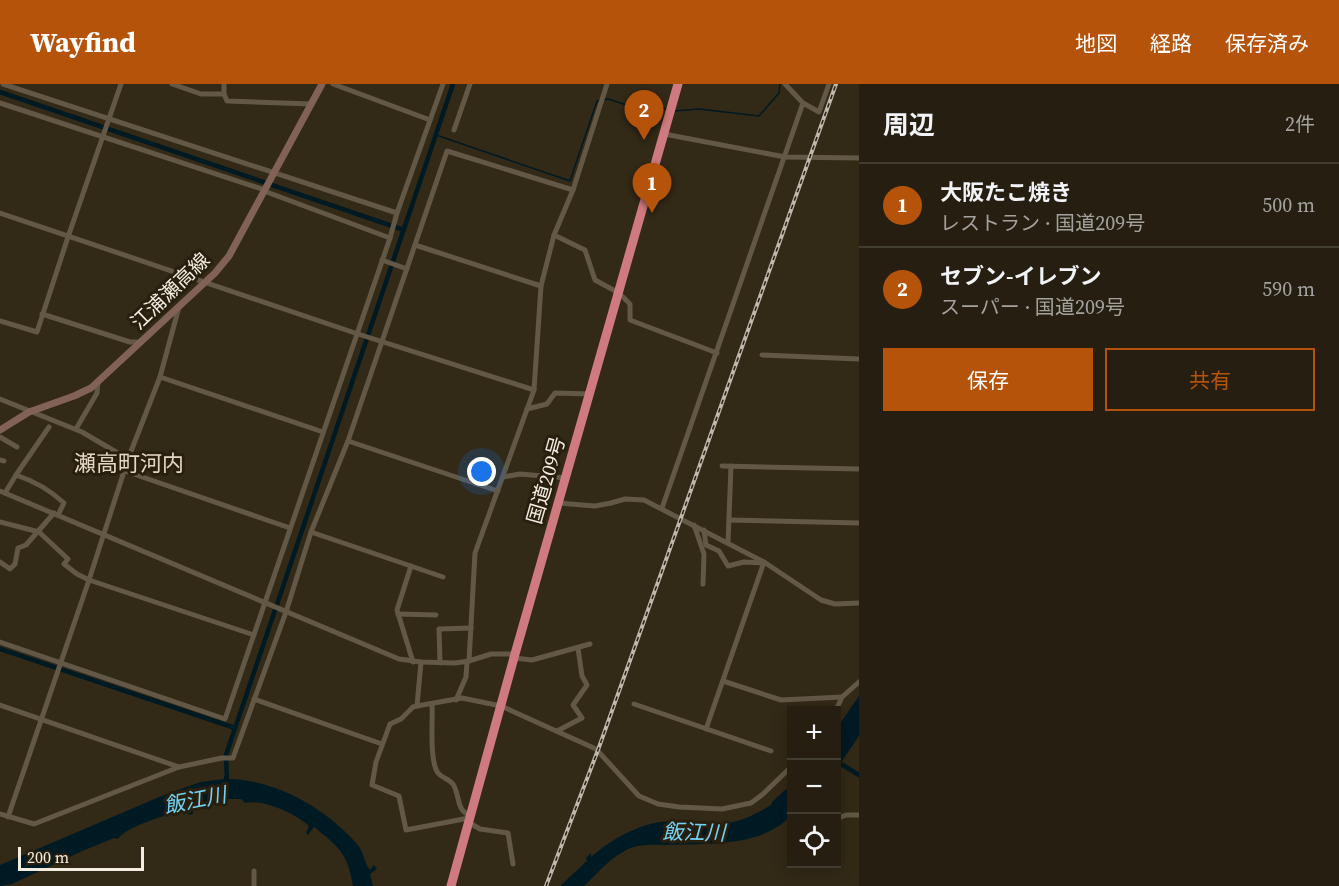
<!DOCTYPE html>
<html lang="ja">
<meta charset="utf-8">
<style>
:root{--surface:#261f11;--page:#2e271a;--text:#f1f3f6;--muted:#a4a29f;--line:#423d31;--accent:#b45309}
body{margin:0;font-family:"Source Serif 4","Noto Sans JP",serif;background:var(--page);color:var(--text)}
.controls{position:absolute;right:18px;bottom:18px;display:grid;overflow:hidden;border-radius:0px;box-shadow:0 3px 15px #0003}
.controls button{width:54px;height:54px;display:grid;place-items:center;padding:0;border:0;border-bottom:2px solid var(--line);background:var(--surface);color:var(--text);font:30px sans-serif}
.scale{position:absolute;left:18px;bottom:15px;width:126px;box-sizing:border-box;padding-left:6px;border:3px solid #f3ede2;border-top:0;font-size:16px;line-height:21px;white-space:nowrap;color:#f3ede2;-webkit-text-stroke:4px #281f0e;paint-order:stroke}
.you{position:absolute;left:482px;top:388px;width:21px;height:21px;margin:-15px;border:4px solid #fff;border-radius:50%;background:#1a73e8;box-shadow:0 0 0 9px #1a73e833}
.badge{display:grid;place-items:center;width:39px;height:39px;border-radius:50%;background:var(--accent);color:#fff;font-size:20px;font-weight:700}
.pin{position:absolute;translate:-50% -50px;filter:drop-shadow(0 2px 3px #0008)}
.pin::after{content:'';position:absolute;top:32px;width:21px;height:18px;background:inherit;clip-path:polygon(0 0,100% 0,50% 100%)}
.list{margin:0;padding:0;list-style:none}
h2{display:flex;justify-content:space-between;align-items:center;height:78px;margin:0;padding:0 24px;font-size:26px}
h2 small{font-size:20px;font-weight:400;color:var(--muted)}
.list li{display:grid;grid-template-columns:39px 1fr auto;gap:18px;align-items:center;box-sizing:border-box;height:84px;padding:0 24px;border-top:2px solid var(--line)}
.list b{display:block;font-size:22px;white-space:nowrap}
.list p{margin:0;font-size:20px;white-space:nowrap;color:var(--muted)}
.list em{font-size:20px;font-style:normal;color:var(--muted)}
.actions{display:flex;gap:12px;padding:18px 24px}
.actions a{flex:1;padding:14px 0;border:2px solid var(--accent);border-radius:0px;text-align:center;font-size:21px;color:var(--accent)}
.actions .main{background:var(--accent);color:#fff}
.icon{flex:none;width:33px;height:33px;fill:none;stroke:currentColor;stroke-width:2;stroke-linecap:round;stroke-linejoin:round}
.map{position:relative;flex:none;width:859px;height:802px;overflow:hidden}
header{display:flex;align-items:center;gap:36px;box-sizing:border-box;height:84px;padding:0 30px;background:var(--accent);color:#fff}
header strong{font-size:28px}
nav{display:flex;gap:33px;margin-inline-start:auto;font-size:21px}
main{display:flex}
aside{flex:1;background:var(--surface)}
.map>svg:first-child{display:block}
</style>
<header>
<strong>Wayfind</strong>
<nav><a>地図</a><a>経路</a><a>保存済み</a></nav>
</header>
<main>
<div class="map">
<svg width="859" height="802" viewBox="0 0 859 802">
<rect width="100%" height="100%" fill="#322917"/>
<g fill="#001a24">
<polygon points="859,612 859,652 837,684 837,644"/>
<path d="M224,692H228L229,695C277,696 327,725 358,761C364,769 364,779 370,786L374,781L377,785L370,790L373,802H353C348,770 339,763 314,743L308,751L306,749L309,742C295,729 263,715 245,719L241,715H228L192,722L193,730L189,731L186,725C171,730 126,742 118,755L114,754L80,768L12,800L0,802V781L164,711L201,698L224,695Z"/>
<path d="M791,701V732C759,764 707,759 666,761C655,761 645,760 634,763C614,769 599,788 584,802H560L587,777L586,774L591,769V773C614,753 644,737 674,737C719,738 729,747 771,721L772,718Z"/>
</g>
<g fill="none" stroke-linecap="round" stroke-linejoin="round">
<g stroke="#001a24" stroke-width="1.5">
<polyline points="604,16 608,15 646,27 661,24 666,25"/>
<polyline points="674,27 699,25 759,32 779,9 780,0"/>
<polyline points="436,51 570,97 597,17 599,17"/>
</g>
<g stroke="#001a24" stroke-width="4.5">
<polyline points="0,8 404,146"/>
<polyline points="0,565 235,644"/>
<polyline points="836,677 859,691"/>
<polyline points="227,698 226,671 453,0"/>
</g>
<g stroke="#625845" stroke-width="5">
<polyline points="3,0 397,129 443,0"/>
<polyline points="172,0 201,10 224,10 224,0"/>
<polyline points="333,0 430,36"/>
<polyline points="785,0 803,19 819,28 829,0"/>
<polyline points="224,10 227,17 311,20"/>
<polyline points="0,19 265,106"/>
<polyline points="454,46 470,0"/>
<polyline points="664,50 785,73 859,74"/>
<polyline points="0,129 358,250 534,306"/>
<polyline points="554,151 585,166 595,196 619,209 630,220 630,236 717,269"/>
<polyline points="390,154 397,129"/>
<polyline points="415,161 541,202"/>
<polyline points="382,176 407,185"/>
<polyline points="42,230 130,258 140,258"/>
<polyline points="0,237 37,248 68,153 121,0"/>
<polyline points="762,271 859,275"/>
<polyline points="160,293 323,348"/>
<polyline points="0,315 82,348 128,375"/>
<polyline points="527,325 547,320 555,309 590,310"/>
<polyline points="76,345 97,309 98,297"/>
<polyline points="0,353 17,363"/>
<polyline points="348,357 498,407"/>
<polyline points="0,376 4,377"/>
<polyline points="722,382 859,385"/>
<polyline points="125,387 290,444"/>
<polyline points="16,391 49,343"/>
<polyline points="503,393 520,390 566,394"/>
<polyline points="0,407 399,575 421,578 455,579 469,577 491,570 515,570"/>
<path d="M5,409L16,391C34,397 50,406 64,419L58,431"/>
<polyline points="558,419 595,422 611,419 625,415 644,416 764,478 821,516 835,520 859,519"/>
<polyline points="662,424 803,19"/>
<polyline points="729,436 859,439"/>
<polyline points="0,438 39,448 68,475 64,480 77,490 89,496 254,551"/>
<polyline points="694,441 704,470 703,500"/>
<polyline points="704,446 706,461 719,467 728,482 744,478 763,479"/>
<polyline points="311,448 443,493"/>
<polyline points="728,459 731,382"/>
<polyline points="0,478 10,485 15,480 18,464 26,461 54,429"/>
<polyline points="411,482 397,526 413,578"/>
<polyline points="398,530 436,531"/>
<polyline points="0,558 225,635 390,154 264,107"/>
<polyline points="514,574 532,576 590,560"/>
<polyline points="469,577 475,469 534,306 541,202 554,151 573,106 607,0"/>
<polyline points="440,579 439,545 471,544"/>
<polyline points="723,597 781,616 842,613"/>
<polyline points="254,615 382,660"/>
<polyline points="456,616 466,593 467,578"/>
<path d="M432,620C433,636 429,677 438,689C442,694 449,695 453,700C460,711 456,727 470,731"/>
<polyline points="634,620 771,667"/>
<polyline points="0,621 179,683"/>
<polyline points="417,622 421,578"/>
<polyline points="836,626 842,613 859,598"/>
<polyline points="706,645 764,478"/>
<polyline points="557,647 582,634 573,621 587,601 582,592 578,564"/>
<polyline points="0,730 34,740 179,683 222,674 233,674 286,528 311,448 348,357 447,67 573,106"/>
<polyline points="8,733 89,496 128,375 160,293 179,223"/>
<polyline points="469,734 406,746 399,712 372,701 376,678 390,640 401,635 413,623 417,622 462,614 501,622 596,665 639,712 658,720 679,723 722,725 751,719 763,710 792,682"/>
<polyline points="836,735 846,731 859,731"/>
<polyline points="468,738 480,745 508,749 513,780"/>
<polyline points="254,787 254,802"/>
</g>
<polyline stroke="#836256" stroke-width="7" points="0,346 29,328 74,312 91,304 215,189 229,172 322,0"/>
<polyline stroke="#cf7a7f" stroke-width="9" points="451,802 515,570 678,0"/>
<defs>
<polyline id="rail" points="546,802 598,666 836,0"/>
</defs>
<use href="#rail" stroke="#bfb8ac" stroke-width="4"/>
<use href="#rail" stroke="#281f0e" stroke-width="1.5" stroke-dasharray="4.5" stroke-linecap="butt"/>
</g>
<g text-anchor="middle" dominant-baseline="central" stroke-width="6" stroke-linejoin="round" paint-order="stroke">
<g font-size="20" fill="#f3ede2" stroke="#281f0e">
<text transform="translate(170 207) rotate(-44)">江浦瀬高線</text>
<text transform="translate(546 396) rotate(-74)">国道209号</text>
</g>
<g font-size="21" font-style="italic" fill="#74d2f6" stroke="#281f0e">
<text transform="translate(195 716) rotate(-11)">飯江川</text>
<text transform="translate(694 748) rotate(1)">飯江川</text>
</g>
<g font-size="22" fill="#e4d7c2" stroke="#281f0e">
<text x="129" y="379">瀬高町河内</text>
</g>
</g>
</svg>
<div class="controls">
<button>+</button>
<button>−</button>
<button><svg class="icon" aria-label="locate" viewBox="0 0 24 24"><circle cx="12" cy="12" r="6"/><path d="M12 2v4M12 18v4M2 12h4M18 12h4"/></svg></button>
</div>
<div class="scale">200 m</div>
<div class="you"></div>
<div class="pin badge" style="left:652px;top:129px">1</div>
<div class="pin badge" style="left:644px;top:56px">2</div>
</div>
<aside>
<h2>周辺<small>2件</small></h2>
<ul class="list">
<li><span class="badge">1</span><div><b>大阪たこ焼き</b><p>レストラン · 国道209号</p></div><em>500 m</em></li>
<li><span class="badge">2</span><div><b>セブン-イレブン</b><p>スーパー · 国道209号</p></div><em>590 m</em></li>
</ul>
<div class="actions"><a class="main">保存</a><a>共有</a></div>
</aside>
</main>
